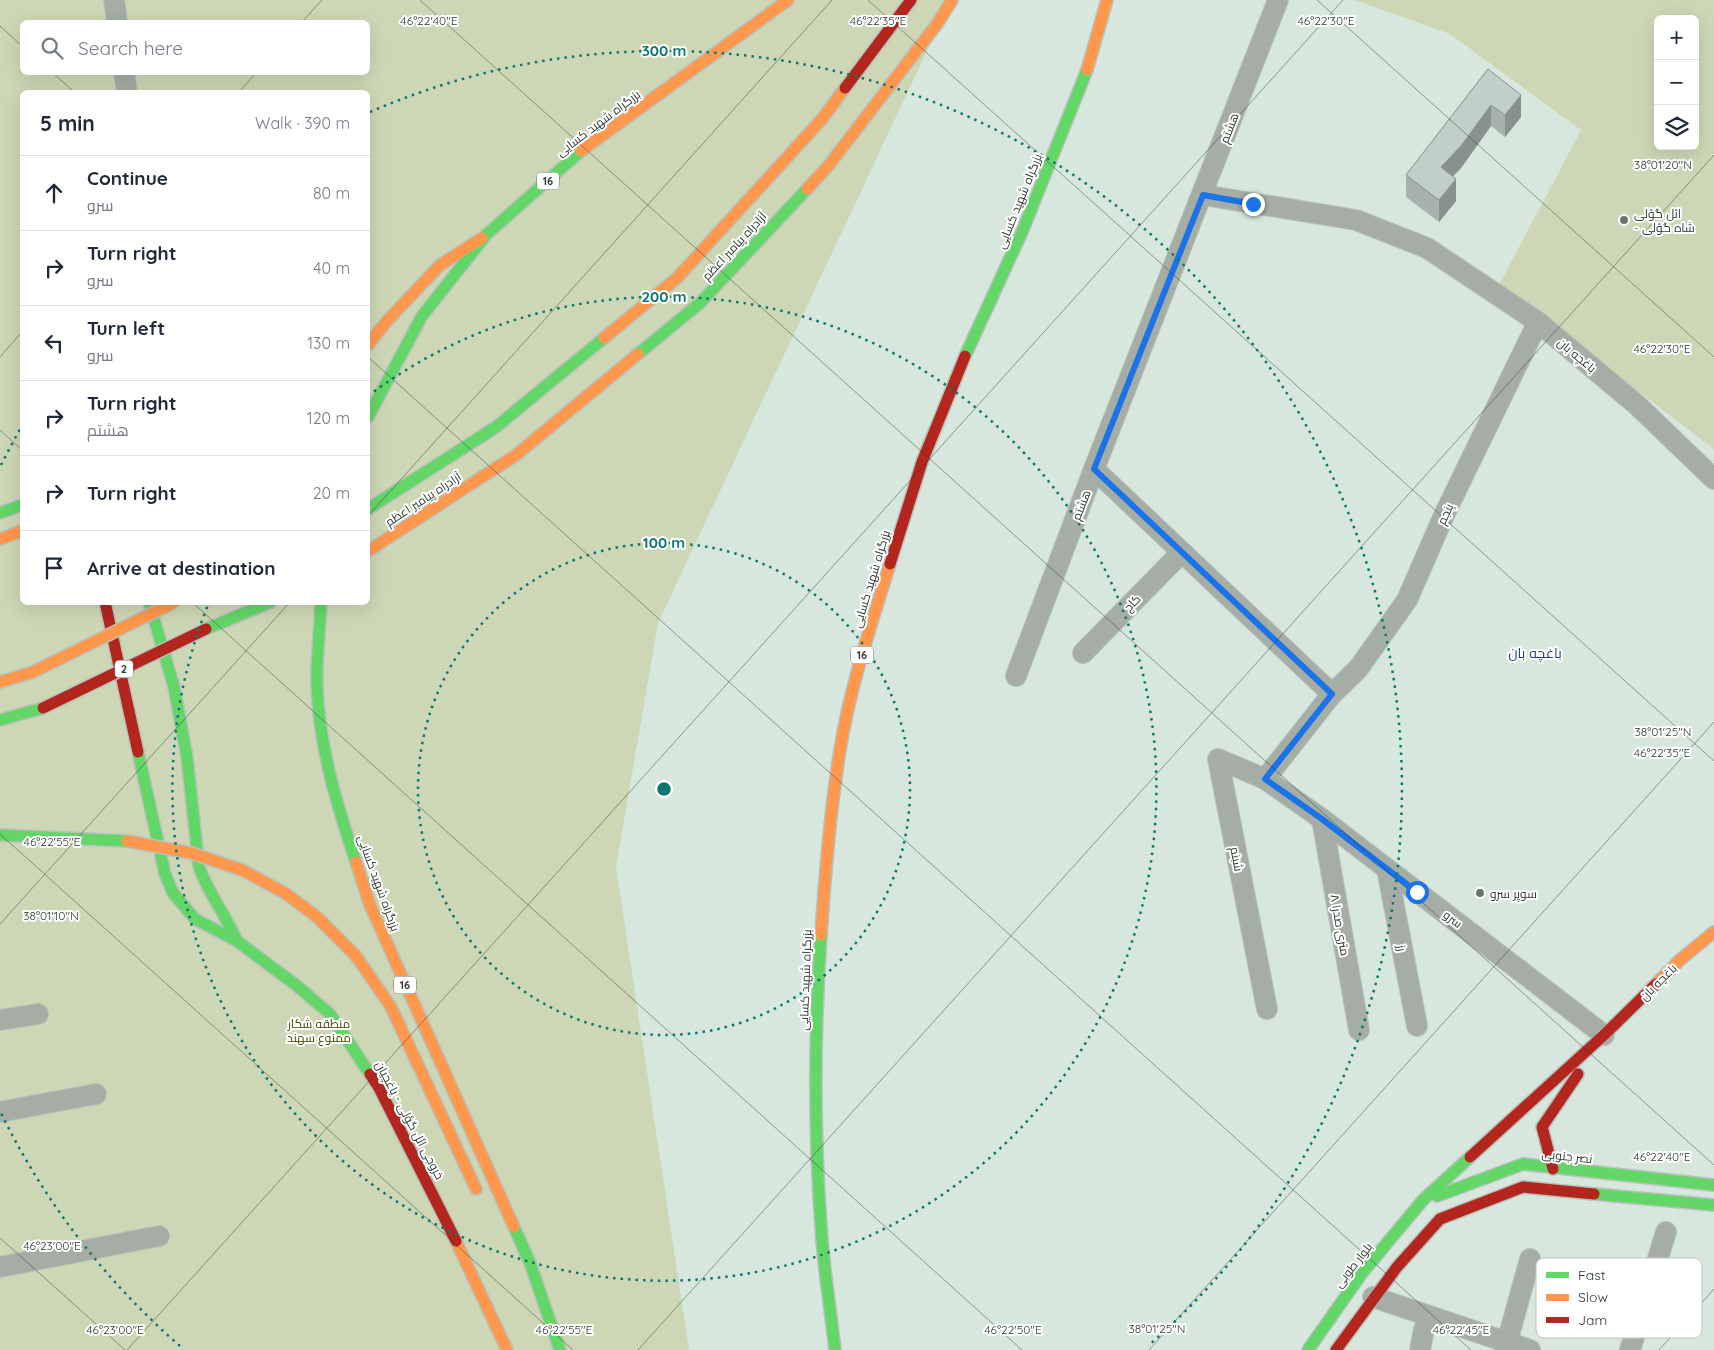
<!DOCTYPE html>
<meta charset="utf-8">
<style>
:root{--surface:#fff;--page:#f6f6f7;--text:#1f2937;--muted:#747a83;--line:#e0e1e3}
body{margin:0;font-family:Quicksand,Cairo,sans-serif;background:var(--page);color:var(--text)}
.controls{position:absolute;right:15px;top:15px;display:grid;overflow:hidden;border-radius:8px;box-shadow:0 5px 20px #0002}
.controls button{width:45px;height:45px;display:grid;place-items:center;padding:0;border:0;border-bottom:1px solid var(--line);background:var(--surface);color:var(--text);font:25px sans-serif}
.stop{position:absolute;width:15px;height:15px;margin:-11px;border:4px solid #1a73e8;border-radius:50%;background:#fff}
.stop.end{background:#1a73e8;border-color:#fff;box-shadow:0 1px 5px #0008}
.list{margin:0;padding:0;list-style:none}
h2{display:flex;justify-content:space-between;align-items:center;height:65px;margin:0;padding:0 20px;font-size:21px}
h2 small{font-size:16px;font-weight:400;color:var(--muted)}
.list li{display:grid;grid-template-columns:32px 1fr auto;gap:15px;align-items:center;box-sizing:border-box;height:75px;padding:0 20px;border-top:1px solid var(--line)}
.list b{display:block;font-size:19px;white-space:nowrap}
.list p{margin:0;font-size:16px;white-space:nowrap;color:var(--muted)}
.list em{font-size:16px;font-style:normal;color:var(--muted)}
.icon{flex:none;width:28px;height:28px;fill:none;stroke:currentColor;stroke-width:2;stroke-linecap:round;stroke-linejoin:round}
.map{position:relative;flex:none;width:1714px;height:1350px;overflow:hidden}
.search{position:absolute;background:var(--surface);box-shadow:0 5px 20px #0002;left:20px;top:20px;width:350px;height:55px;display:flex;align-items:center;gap:12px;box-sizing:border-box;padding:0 18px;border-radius:8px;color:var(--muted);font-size:19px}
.panel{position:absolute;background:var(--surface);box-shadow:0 5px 20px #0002;left:20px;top:90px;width:350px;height:515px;border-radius:8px}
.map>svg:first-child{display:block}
</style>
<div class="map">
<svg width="1714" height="1350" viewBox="0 0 1714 1350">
<rect width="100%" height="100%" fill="#d7e7dd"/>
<g fill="#cdd7b5" fill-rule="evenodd">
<path d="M0,0H951L658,623L616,867L689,1350H0ZM22,22H368V72H22ZM22,92H368V602H22Z"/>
<path d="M1355,0H1714V449L1499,285L1581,130L1450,34ZM1658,19H1695V146H1658Z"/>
</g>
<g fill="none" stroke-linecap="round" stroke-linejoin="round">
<defs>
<g id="street">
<polyline points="114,0 117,22"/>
<polyline points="124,72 127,92"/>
<polyline points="1203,195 1356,220 1427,248 1538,322 1637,405 1714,479"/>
<polyline points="1094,469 1332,694 1265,779 1322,819 1604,1035"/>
<polyline points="1083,653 1182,552"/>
<polyline points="1016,676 1094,469 1278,0"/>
<polyline points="1332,694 1358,669 1407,600 1445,513 1538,322"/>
<polyline points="1265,779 1218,759 1267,1009"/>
<polyline points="1322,819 1359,1030"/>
<polyline points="1387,869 1417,1026"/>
<polyline points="0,1020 38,1014"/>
<polyline points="0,1112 96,1094"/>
<polyline points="0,1267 159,1236"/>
<polyline points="1373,1297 1530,1350"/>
<polyline points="1420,1350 1424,1329"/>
<polyline points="1505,1350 1530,1259"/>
<polyline points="1630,1350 1666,1232"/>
</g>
<g id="fast">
<polyline points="638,354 700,303 807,189"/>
<polyline points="965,356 1022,232 1087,70"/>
<polyline points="368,417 422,316 487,234 581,151"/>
<polyline points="368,509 496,427 604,338"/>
<polyline points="0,513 22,505"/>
<path d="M149,602L174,687L187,757L199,867C208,893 226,915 237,941"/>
<path d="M321,602C320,630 316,659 317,686C319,746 337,806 356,862"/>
<polyline points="206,629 271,602"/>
<polyline points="0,720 43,708"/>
<polyline points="138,752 165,874 173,893 195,919 237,941 296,985 330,1014 370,1074"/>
<polyline points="0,835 127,841"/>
<path d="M821,935C814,1036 814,1139 822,1240C825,1277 831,1313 835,1350"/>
<polyline points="1594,1194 1714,1205"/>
<polyline points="1437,1196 1523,1164 1714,1185"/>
<polyline points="514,1227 530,1263 560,1350"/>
<polyline points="1308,1350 1362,1273 1423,1200 1470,1157"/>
</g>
<g id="slow">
<polyline points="1087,70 1107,0"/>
<polyline points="581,151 788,0"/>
<polyline points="807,189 829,165 937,24 952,0"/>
<polyline points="604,338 677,278 822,119 845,88"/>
<polyline points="368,345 387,321 440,265 482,238"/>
<polyline points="0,539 22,531"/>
<polyline points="368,551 516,455 638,354"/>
<polyline points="0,682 33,672"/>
<polyline points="356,862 370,905 514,1227"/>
<polyline points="285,893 317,917 356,956 391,1007 476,1189"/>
<path d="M821,935C825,873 830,812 840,750C850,687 871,625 890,564"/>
<polyline points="1656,984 1681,959 1714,932"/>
<polyline points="456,1241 507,1350"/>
</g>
<g id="jam">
<polyline points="845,88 911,0"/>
<polyline points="890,564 922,462 965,356"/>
<polyline points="105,602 138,752"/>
<polyline points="370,1074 379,1088 456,1241"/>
<polyline points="1470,1157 1604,1035 1656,984"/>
<polyline points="1553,1169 1542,1127 1578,1074"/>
<polyline points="1336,1350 1397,1267 1440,1219 1523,1187 1594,1194"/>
</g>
</defs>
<use href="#street" stroke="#b6c2bb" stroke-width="22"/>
<use href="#fast" stroke="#b6c2bb" stroke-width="14"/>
<use href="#slow" stroke="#b6c2bb" stroke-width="14"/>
<use href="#jam" stroke="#b6c2bb" stroke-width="14"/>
<use href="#street" stroke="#a5ada5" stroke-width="20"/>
<use href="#fast" stroke="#63d668" stroke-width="11"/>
<use href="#slow" stroke="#ff974d" stroke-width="11"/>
<use href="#jam" stroke="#b3261e" stroke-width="11"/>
<defs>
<g id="slow-bridge">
<polyline points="33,672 175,602"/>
<polyline points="127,841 191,853 242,870 285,893"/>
</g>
<polyline id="jam-bridge" points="43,708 206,629"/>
</defs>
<use href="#slow-bridge" stroke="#b6c2bb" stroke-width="14" stroke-linecap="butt"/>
<use href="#jam-bridge" stroke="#b6c2bb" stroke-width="14" stroke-linecap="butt"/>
<use href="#slow-bridge" stroke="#ff974d" stroke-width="11"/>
<use href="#jam-bridge" stroke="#b3261e" stroke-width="11"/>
</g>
<polygon fill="#a6b2ad" points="1488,69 1521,117 1505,137 1491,126 1461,168 1453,176 1456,201 1439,222 1406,197 1406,175"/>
<g fill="#87918d">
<polygon points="1521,95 1521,117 1505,137 1505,115"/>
<polygon points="1491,105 1491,126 1461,168 1441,189 1441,167"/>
<polygon points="1456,179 1456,201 1439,222 1439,200"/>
</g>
<polygon fill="#c1cfc9" stroke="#87918d" points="1488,69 1521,95 1505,115 1491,105 1461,146 1441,167 1456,179 1439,200 1406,175"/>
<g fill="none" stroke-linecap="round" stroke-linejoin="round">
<polyline stroke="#1a73e8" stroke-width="6" points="1253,204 1203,195 1094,469 1332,694 1265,779 1322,819 1417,892"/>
</g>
<path fill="none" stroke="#2b3730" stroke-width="1" stroke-opacity="0.45" d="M420,0L1714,1165M868,0L1714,761M1317,0L1714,357M302,22L322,0M0,26L22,46M52,72L74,92M239,92L257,72M0,357L22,332M368,357L1471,1350M0,430L22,450M368,516L832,0M192,602L1022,1350M0,834L573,1350M0,924L290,602M0,1238L125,1350M127,1350L1343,0M638,1350L1714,155M1149,1350L1714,722M1659,1350L1714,1289"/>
<g fill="none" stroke="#0f766e" stroke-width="2.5" stroke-dasharray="2.5 5">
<circle cx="664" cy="789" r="246"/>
<path d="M368 396A492 492 0 1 1 208 605"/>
<path d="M180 1346A738 738 0 0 1 1 1113M1 465A738 738 0 0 1 22 426M370 112A738 738 0 0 1 1148 1346"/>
</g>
<g fill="#67756d" stroke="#fff" stroke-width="2">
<circle cx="1624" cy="220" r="5"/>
<circle cx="1480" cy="893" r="5"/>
</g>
<g text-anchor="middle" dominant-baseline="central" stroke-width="4" stroke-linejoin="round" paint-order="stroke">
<g fill="#fff" stroke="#6b736e" stroke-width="1">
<rect x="537" y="172.5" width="22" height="17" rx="4"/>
<rect x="851" y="646.5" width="22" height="17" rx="4"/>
<rect x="115" y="660.5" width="18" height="17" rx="4"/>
<rect x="394" y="976.5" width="22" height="17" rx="4"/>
</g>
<g font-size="11" font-weight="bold" fill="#2b3730">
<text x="548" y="181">16</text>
<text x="862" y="655">16</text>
<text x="124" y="669">2</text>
<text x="405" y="985">16</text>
</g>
<g font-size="12" fill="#2b3730" stroke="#fff">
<text transform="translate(598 123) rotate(-37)">بزرگراه شهید کسایی</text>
<text transform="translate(1229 128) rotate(-69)">هشتم</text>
<text transform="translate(1019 201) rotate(-68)">بزرگراه شهید کسایی</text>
<text transform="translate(734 246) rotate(-47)">آزادراه پیامبر اعظم</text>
<text transform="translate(1577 355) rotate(40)">باغچه بان</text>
<text transform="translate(423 499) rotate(-33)">آزادراه پیامبر اعظم</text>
<text transform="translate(1081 505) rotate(-69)">هشتم</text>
<text transform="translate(1445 514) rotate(-65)">پنجم</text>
<text transform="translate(871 579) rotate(-73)">بزرگراه شهید کسایی</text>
<text transform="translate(1132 603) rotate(-46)">کاج</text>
<text transform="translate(1237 859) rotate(79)">شبنم</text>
<text transform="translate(379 883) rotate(70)">بزرگراه شهید کسایی</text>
<text transform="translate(1453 919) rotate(37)">سرو</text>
<text transform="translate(1340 925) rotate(80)">۸ متری صدرا</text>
<text transform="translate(1402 948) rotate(79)">رز</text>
<text transform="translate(805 980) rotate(-88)">بزرگراه شهید کسایی</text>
<text transform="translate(1658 982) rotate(-45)">باغچه بان</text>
<text transform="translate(410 1120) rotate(62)">خروجی ائل گؤلی - یاغچیان</text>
<text transform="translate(1567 1156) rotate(6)">نصر جنوبی</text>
<text transform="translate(1353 1265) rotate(-52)">بلوار طوبی</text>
</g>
<g font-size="12" fill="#2b3730" stroke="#fff" text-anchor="start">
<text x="1634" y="213">ائل گؤلی<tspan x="1634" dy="14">- شاه گؤلی</tspan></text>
<text x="1490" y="893">سوپر سرو</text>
</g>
<g font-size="12" fill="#444800" stroke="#fff">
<text x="319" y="1023">منطقه شکار<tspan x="319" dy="14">ممنوع سهند</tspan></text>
</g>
<g font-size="14" fill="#263b73" stroke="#fff">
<text x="1535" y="653">باغچه بان</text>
</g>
</g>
<rect x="1536" y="1258" width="166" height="80" rx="8" fill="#fff" stroke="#bfc3c1" stroke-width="1"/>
<rect x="1546" y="1272" width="23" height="6" fill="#63d668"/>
<rect x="1546" y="1294" width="23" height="7" fill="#ff974d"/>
<rect x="1546" y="1317" width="23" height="6" fill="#b3261e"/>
<g font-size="14" fill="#2b3730">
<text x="1578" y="1280">Fast</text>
<text x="1578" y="1302">Slow</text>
<text x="1578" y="1325">Jam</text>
</g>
<g font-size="12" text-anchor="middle" fill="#2b3730" stroke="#fff" stroke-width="4" stroke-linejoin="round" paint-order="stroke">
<text x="429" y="25">46°22'40"E</text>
<text x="878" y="25">46°22'35"E</text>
<text x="1326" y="25">46°22'30"E</text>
<text x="1663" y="169">38°01'20"N</text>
<text x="1662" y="353">46°22'30"E</text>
<text x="1663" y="736">38°01'25"N</text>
<text x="1662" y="757">46°22'35"E</text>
<text x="52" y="846">46°22'55"E</text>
<text x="51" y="920">38°01'10"N</text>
<text x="1662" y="1161">46°22'40"E</text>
<text x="52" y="1250">46°23'00"E</text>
<text x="1157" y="1333">38°01'25"N</text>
<text x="115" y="1334">46°23'00"E</text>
<text x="564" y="1334">46°22'55"E</text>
<text x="1013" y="1334">46°22'50"E</text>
<text x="1461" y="1334">46°22'45"E</text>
</g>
<circle cx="664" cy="789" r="8" fill="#0f766e" stroke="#fff" stroke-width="2.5"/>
<g font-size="15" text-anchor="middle" font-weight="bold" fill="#0f766e" stroke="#fff" stroke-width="4" stroke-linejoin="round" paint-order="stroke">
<text x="664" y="56">300 m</text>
<text x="664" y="302">200 m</text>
<text x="664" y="548">100 m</text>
</g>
</svg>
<div class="controls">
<button>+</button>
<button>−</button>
<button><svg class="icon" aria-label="layers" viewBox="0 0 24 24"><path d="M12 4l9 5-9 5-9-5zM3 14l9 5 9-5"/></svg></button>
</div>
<div class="stop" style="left:1417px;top:892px"></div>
<div class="stop end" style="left:1253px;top:204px"></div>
<div class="search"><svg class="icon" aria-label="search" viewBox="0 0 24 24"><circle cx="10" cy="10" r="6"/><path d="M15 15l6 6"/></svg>Search here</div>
<section class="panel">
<h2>5 min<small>Walk · 390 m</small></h2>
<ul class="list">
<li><svg class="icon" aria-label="ahead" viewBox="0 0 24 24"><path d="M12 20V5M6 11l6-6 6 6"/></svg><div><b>Continue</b><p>سرو</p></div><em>80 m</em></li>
<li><svg class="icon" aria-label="right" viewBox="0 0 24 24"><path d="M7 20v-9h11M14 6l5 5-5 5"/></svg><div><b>Turn right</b><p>سرو</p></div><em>40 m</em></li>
<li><svg class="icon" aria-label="left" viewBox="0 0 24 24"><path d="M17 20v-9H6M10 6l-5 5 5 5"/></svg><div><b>Turn left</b><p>سرو</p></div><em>130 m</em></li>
<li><svg class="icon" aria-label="right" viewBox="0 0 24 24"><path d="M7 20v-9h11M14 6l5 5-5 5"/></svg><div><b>Turn right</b><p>هشتم</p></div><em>120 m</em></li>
<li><svg class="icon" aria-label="right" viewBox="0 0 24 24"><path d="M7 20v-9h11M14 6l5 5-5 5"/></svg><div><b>Turn right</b></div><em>20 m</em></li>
<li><svg class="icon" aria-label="arrive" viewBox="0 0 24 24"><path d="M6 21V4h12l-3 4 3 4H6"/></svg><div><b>Arrive at destination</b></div></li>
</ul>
</section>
</div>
